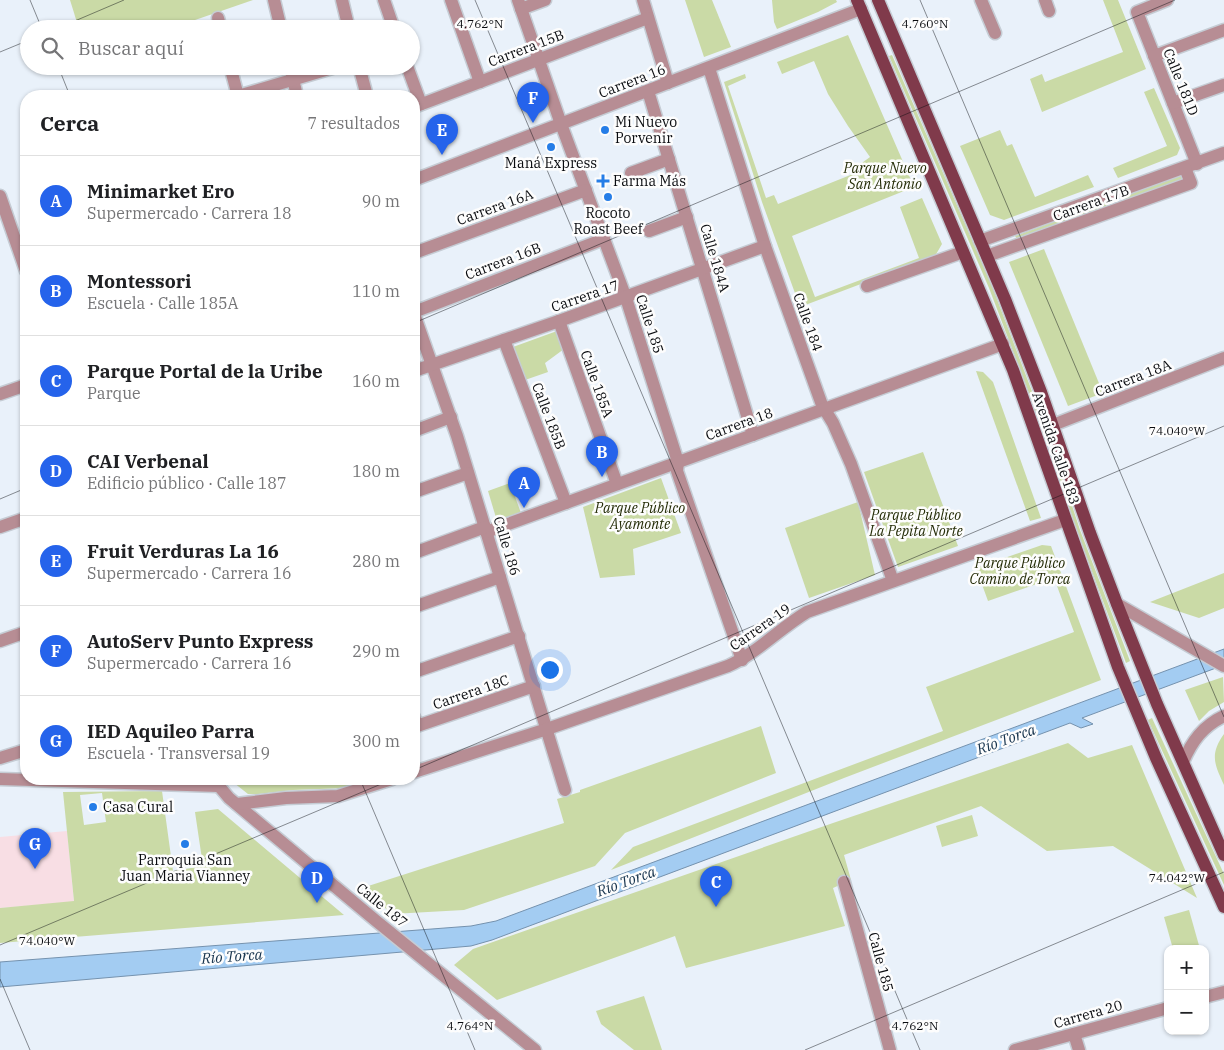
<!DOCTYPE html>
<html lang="es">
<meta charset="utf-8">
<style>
:root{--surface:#fff;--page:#f6f6f6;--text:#202124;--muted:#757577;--line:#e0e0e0;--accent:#2563eb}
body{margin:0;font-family:"IBM Plex Serif",serif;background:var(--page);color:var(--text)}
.controls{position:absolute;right:15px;bottom:15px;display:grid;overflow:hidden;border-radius:10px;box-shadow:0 1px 4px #0004}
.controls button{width:45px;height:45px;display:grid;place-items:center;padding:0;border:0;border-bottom:1px solid var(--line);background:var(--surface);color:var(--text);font:25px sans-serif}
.you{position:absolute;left:549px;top:669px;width:18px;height:18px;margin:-12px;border:4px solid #fff;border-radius:50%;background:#1a73e8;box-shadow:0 0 0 8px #1a73e833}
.badge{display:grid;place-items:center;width:32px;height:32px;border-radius:50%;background:var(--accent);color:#fff;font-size:16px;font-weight:700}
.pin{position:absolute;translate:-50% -41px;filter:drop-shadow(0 1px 2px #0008)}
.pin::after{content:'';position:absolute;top:26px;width:18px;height:15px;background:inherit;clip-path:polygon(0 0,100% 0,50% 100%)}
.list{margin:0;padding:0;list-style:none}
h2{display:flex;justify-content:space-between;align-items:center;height:65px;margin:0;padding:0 20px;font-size:21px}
h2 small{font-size:16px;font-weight:400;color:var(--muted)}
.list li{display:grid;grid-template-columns:32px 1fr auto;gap:15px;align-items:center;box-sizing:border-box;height:90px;padding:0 20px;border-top:1px solid var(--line)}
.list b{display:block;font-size:19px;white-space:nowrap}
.list p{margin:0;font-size:16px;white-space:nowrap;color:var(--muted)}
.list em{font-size:16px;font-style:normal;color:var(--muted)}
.icon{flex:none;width:28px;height:28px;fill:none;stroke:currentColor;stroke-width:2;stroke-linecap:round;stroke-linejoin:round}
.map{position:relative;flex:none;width:1224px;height:1050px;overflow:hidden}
.search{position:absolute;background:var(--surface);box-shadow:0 1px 4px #0004;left:20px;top:20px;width:400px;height:55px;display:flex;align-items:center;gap:12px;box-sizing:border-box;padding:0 18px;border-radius:28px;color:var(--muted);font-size:19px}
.panel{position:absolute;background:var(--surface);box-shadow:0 1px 4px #0004;left:20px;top:90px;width:400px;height:695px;border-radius:20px}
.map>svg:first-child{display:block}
</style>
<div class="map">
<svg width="1224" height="1050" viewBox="0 0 1224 1050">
<rect width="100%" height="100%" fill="#e9f1fa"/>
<polygon fill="#f8dee4" points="67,831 74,902 0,908 0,837"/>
<g fill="#cadaa6" fill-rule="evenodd">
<polygon points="70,0 253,0 169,29 79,29"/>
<polygon points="685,0 712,0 731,47 704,57"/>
<polygon points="772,0 836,0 837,2 818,12 777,29 774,22"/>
<polygon points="1103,0 1118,0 1146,69 1042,112 1030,79 1042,74 1045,82 1123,52"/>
<polygon points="848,35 914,187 792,236 815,297 919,258 900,207 922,198 942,244 935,256 800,307 762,202 724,82 745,74 746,78 728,86 766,198 774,195 778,204 853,174 851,171 870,157 848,126 828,94 814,61 782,74 777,62"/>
<polygon points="892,55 992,286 1049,436 1046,438 989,288 889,56"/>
<polygon points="1154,88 1180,148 1177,155 1118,178 1113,168 1167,146 1144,92"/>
<polygon points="1000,130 1007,146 1012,144 1035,197 1088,175 1094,187 1004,220 990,215 960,146"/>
<polygon points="1181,175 1182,177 1181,181 1126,200 1124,198 1125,194"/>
<polygon points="1107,202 1109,206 1017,239 1015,236"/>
<polygon points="1044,249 1103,393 1068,406 1009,262"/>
<polygon points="557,331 564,349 545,363 548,372 525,380 513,347"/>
<polygon points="976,371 983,372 993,382 1041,518 1030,521"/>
<polygon points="923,452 958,546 898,567 864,472"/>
<polygon points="1057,460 1080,530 1130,661 1126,663 1077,531 1054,461"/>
<polygon points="661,478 681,533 633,549 635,575 600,578 583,507"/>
<polygon points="510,483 521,513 497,521 488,491"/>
<polygon points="858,502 875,575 809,598 785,528"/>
<polygon points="1042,545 1051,546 1101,680 844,778 611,870 633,847 943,731 926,687 1074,632 1054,578 988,601 976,568"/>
<polygon points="1224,573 1224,608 1199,618 1150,602"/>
<polygon points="1223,677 1224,702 1209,711 1199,721 1185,690"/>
<polygon points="1152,718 1224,874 1224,885 1148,720"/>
<polygon points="761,726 776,773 625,833 595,866 464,910 392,914 362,888 564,823 557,799 580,792 580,790"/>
<path d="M1224,734V785C1215,765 1209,755 1224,734Z"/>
<polygon points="1068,743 1088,758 1132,745 1197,898 1113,846 1047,851 981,806 844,855 851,880 833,888 845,926 686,968 675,936 497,1000 454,965 473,949 833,823"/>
<polygon points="229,779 374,779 346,788 293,790 259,794 248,794"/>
<path d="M162,791L173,871L203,866L195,812L218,809L344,915L0,943V908L74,901L63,792ZM102,793L106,822L84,825L80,795Z"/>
<polygon points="972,815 978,836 942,847 936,826"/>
<polygon points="1189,910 1200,949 1173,949 1164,917"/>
<polygon points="644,996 662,1050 634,1050 601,1024 596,1011"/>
</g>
<polygon fill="#a3ccf2" stroke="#7592ae" points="1224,649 1224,665 1082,718 1093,724 1081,728 1070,723 492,940 471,946 0,987 0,962 471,926 496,921"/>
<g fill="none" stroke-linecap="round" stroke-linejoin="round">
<defs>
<g id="minor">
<polyline points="274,0 281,29"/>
<polyline points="342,0 349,29"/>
<polyline points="384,0 394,29"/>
<polyline points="451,0 480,82"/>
<polyline points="518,0 561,124 626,298 678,462 677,471 742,660"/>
<polyline points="643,0 668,83"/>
<polyline points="981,0 995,33"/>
<polyline points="1045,0 1049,11"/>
<polyline points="1167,0 1137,12 1197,164"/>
<polyline points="521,9 545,0"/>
<polyline points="218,18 221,29"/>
<polyline points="1154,56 1224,30"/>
<polyline points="230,66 238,96"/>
<polyline points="290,66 297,96"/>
<polyline points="359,66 367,96"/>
<polyline points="407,66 421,104"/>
<polyline points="709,68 765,246 822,405 833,423 851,464 893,581"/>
<polyline points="648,91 753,435"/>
<polyline points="238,96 339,66"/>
<polyline points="1173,103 1224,85"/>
<polyline points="414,107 648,18"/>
<polyline points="631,173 669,159"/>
<polyline points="649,231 687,217"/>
<polyline points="980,241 1224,153"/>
<polyline points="414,253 586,190"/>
<polyline points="987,256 1191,183 1185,168"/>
<polyline points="867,286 963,252"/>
<polyline points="414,312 604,239"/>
<polyline points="414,314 457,436 565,790"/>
<polyline points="559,321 617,484"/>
<polyline points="504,340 566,503"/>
<polyline points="414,371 559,321 765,246"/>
<polyline points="1053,425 1224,358"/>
<polyline points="414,431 451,417"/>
<polyline points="414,492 468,473"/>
<polyline points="0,527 26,518"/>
<polyline points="486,532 1003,344"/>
<polyline points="414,553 485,527"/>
<polyline points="414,607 500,577"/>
<polyline points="0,641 26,632"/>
<polyline points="414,672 519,636"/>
<polyline points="414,717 417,726 534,686"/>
<polyline points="0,758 26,750"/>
<polyline points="0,779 218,786"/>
<polyline points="844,882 890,1050"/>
<polyline points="1205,997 1224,992"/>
<polyline points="1074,1034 1079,1050"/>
<polyline points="1015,1050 1168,1008"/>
</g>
<g id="tertiary">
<polyline points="414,180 861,9"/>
<polyline points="0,196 26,271"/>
<polyline points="0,394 26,385"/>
<polyline points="1117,604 1224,666"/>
<path d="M1183,762C1192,741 1203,726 1224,716"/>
<path d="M414,772L547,729L728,666C757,653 779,629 807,612L1065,520"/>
<polyline points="213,779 229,798 375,920 535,1050"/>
<polyline points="237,804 286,798 338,796 392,779"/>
</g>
<g id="primary">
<polyline points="857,0 1013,370 1118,667 1156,758 1224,907"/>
<polyline points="878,0 1005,299 1041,392 1090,533 1117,604 1157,704 1224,855"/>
</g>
</defs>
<use href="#minor" stroke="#c5ccd4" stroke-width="15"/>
<use href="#tertiary" stroke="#c5ccd4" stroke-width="15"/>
<use href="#primary" stroke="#c5ccd4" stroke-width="15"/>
<use href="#minor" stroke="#b78d94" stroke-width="12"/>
<use href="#tertiary" stroke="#b78d94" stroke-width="12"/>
<use href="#primary" stroke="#803a4b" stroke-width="12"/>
</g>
<path fill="none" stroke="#090b0f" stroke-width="1" stroke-opacity="0.45" d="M30,0L42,29M475,0L920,1050M920,0L1224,717M56,29L124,0M0,52L29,40M58,66L70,96M414,323L1175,0M0,499L26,488M414,770L1224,426M360,779L475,1050M0,945L393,779M0,979L30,1050M805,1050L1224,872"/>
<g fill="#257de7" stroke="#fdfdfd" stroke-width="2">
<circle cx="605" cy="130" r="5"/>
<circle cx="551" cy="147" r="5"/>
<path d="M600.5 173.5h5v5h5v5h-5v5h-5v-5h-5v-5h5z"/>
<circle cx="608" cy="197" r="5"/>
<circle cx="93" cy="807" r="5"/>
<circle cx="185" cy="844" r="5"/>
</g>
<g text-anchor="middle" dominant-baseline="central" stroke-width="5" stroke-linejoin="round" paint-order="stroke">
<g font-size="14" fill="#090b0f" stroke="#fdfdfd">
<text transform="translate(526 48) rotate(-21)">Carrera 15B</text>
<text transform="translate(632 81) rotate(-21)">Carrera 16</text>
<text transform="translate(1181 82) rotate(68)">Calle 181D</text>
<text transform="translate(1091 203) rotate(-20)">Carrera 17B</text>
<text transform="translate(495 207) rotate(-20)">Carrera 16A</text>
<text transform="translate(715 258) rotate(73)">Calle 184A</text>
<text transform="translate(503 261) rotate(-21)">Carrera 16B</text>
<text transform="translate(585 296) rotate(-19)">Carrera 17</text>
<text transform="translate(808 322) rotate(70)">Calle 184</text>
<text transform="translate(650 324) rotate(72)">Calle 185</text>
<text transform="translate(1133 378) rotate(-21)">Carrera 18A</text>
<text transform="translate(597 384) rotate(70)">Calle 185A</text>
<text transform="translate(549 416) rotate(69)">Calle 185B</text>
<text transform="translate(739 424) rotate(-20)">Carrera 18</text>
<text transform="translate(1056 448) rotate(71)">Avenida Calle 183</text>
<text transform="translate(507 546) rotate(73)">Calle 186</text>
<text transform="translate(760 627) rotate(-35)">Carrera 19</text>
<text transform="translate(471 692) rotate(-19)">Carrera 18C</text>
<text transform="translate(382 905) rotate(39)">Calle 187</text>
<text transform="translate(881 962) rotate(75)">Calle 185</text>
<text transform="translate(1088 1014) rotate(-16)">Carrera 20</text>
</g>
<g font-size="14" fill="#090b0f" stroke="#fdfdfd" text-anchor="start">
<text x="615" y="122">Mi Nuevo<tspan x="615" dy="16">Porvenir</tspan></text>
<text x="551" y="163" text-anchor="middle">Maná Express</text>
<text x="613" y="181">Farma Más</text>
<text x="608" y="213" text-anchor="middle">Rocoto<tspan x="608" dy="16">Roast Beef</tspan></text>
<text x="103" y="807">Casa Cural</text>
<text x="185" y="860" text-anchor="middle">Parroquia San<tspan x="185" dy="16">Juan Maria Vianney</tspan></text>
</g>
<g font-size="14" font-style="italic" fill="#252d08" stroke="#fdfdfd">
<text x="885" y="168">Parque Nuevo<tspan x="885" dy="16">San Antonio</tspan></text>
<text x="640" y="508">Parque Público<tspan x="640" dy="16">Ayamonte</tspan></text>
<text x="916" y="515">Parque Público<tspan x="916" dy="16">La Pepita Norte</tspan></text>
<text x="1020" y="563">Parque Público<tspan x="1020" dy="16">Camino de Torca</tspan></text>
</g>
<g font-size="15" font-style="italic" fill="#16334d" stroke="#fdfdfd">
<text transform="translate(1006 739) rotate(-20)">Río Torca</text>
<text transform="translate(626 881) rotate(-20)">Río Torca</text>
<text transform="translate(232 956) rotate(-4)">Río Torca</text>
</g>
</g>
<g font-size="12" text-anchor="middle" fill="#090b0f" stroke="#fdfdfd" stroke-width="5" stroke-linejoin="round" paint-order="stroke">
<text x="480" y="28">4.762°N</text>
<text x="925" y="28">4.760°N</text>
<text x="1177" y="435">74.040°W</text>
<text x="1177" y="882">74.042°W</text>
<text x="47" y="945">74.040°W</text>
<text x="470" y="1030">4.764°N</text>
<text x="915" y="1030">4.762°N</text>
</g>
</svg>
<div class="controls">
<button>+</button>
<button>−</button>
</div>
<div class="you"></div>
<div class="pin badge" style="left:524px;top:508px">A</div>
<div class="pin badge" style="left:602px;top:477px">B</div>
<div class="pin badge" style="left:716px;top:907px">C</div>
<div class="pin badge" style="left:317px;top:903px">D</div>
<div class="pin badge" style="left:442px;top:155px">E</div>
<div class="pin badge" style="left:533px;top:123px">F</div>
<div class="pin badge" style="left:35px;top:869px">G</div>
<div class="search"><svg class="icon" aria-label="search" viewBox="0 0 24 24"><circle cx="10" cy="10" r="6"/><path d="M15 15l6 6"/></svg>Buscar aquí</div>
<section class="panel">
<h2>Cerca<small>7 resultados</small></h2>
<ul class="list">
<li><span class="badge">A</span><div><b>Minimarket Ero</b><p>Supermercado · Carrera 18</p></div><em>90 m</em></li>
<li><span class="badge">B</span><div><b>Montessori</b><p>Escuela · Calle 185A</p></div><em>110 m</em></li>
<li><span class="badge">C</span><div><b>Parque Portal de la Uribe</b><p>Parque</p></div><em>160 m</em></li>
<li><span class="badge">D</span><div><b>CAI Verbenal</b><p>Edificio público · Calle 187</p></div><em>180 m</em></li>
<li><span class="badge">E</span><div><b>Fruit Verduras La 16</b><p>Supermercado · Carrera 16</p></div><em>280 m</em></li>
<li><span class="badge">F</span><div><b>AutoServ Punto Express</b><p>Supermercado · Carrera 16</p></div><em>290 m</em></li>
<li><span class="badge">G</span><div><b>IED Aquileo Parra</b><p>Escuela · Transversal 19</p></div><em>300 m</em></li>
</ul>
</section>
</div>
